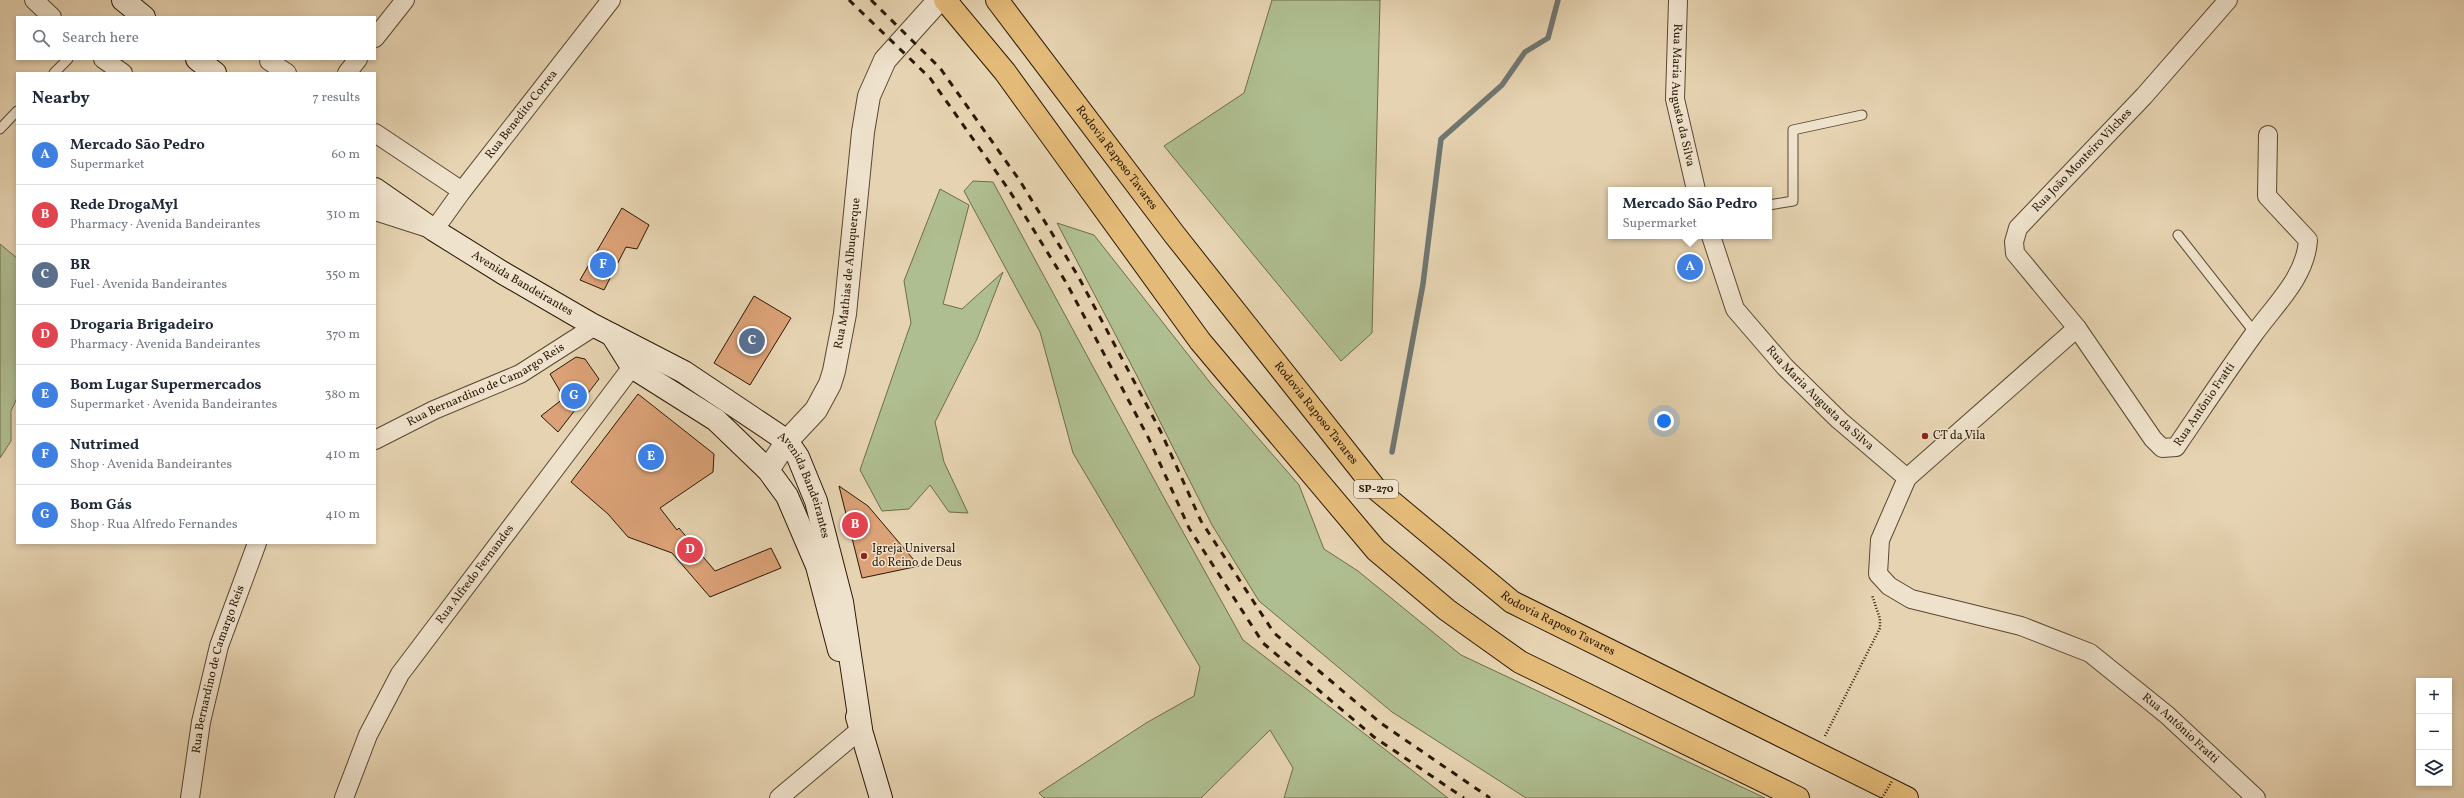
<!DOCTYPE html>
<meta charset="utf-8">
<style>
:root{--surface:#fff;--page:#f2f2f3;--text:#1f2937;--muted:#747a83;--line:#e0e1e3;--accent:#8f2418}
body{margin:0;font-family:Vollkorn,serif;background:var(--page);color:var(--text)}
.controls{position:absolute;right:12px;bottom:12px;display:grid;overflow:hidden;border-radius:0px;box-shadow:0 2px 6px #0003}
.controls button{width:36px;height:36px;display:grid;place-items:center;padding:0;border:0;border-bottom:1px solid var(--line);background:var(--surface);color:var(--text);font:20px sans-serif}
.you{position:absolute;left:1664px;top:421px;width:14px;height:14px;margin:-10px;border:3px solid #fff;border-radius:50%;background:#1a73e8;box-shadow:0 0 0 6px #1a73e833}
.badge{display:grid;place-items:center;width:26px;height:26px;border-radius:50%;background:var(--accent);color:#fff;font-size:13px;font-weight:700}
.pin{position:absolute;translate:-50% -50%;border:2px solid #fff;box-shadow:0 1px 4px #0006}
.popup{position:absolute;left:1608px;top:187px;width:164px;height:52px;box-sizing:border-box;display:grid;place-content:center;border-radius:0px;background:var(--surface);filter:drop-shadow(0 1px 3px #0005);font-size:13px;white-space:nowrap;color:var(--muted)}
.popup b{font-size:15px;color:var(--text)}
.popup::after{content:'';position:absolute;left:50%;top:100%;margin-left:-8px;border:8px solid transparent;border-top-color:var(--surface)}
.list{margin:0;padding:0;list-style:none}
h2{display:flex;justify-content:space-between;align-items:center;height:52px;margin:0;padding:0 16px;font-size:17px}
h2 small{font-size:13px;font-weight:400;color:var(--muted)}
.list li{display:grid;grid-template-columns:26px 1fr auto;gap:12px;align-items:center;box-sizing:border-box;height:60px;padding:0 16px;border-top:1px solid var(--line)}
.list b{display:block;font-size:15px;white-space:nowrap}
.list p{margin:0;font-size:13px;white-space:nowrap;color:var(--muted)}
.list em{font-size:13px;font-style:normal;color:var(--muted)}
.icon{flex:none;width:22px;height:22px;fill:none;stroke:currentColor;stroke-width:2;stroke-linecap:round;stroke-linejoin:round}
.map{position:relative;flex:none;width:2464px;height:798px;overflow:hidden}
.search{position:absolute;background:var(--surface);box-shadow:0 2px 6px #0003;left:16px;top:16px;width:360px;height:44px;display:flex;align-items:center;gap:10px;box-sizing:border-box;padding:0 14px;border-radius:0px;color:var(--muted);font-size:15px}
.panel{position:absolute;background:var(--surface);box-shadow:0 2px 6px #0003;left:16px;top:72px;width:360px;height:472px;border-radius:0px}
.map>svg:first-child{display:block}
</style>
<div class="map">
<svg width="2464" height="798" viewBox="0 0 2464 798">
<rect width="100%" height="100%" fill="#e6d3b1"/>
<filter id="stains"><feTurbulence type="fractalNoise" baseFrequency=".005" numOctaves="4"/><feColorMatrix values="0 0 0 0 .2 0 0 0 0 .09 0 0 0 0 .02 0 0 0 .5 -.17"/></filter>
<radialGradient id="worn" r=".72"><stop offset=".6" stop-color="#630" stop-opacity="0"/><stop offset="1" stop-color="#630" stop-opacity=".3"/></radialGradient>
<g fill="#afbe90" stroke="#6e6c4a">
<polygon points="1272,0 1380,0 1372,333 1341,361 1164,146 1244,93"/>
<polygon points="973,181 993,182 1163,496 1243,640 1448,798 1284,798 1293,768 1270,730 1201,798 1044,798 1039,793 1146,723 1194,696 1200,667 1073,453 1040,332 964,191"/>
<polygon points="940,189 969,205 943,304 962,309 1003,272 977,339 935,422 944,462 968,513 949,512 930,485 909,509 882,511 860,470 911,323 904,281"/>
<polygon points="1057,223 1094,235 1212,385 1299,485 1324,549 1358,571 1461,655 1765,798 1526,798 1392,712 1259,601 1212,525 1136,374"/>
<polygon points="0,244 17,258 17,398 11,411 11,441 0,458"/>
</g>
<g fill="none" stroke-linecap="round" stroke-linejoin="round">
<polyline stroke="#707670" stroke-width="5.5" points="1392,452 1423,284 1441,139 1502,85 1525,52 1548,38 1558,0"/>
</g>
<g fill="#dba177" stroke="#2c1905">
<polygon points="622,208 649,225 637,249 626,247 604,290 580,280"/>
<polygon points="754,296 791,318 750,385 714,363"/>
<polygon points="576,357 585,359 599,379 558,432 541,416 564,398 550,374"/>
<polygon points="638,394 714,454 713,472 660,508 677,530 679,528 715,571 771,548 781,568 710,597 672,553 628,537 608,514 571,482"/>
<polygon points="839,486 868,506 919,566 862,578"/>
</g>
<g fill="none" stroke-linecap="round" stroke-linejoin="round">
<defs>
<g id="service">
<polyline points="54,73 68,59"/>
<polyline points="0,129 17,111"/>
<polyline points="1769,205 1793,201 1793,130 1862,115"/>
<polyline points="2178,235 2255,333"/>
</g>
<g id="minor">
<polyline points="34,0 52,17"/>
<path id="s1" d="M1678,0L1675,99L1696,190"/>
<polyline points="375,38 405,0"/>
<polyline points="103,59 123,73"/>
<polyline points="269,61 287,73"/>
<polyline points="347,73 358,59"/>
<polyline points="375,133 462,191"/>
<path id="s2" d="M375,211L434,230L462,191L611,0"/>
<path id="s3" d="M1711,236L1735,309L1785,367L1839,420L1907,478L1880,540L1878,574L1889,586L1911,599L2021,626L2090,653L2167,715L2256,798"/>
<path id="s4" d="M2077,328L2015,253L2014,242L2018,228L2144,96L2228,0"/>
<path id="s5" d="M375,440L434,410L520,374L595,326"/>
<path id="s6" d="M1907,478L2077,328L2153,439L2162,448L2176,447C2202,409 2227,371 2254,334C2274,306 2306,277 2308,240L2267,196L2268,135"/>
<path id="s7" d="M190,798L201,722L219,646L257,543"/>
<path id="s8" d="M344,798L368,735L400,674L632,367"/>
<polyline points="779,798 861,729"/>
</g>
<g id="tertiary">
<path id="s9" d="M768,470L787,441L816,410L830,384L834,371L845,314L863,132L869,96L885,60L939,0"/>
</g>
<g id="secondary">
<polyline points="123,0 144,17"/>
<polyline points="197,59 215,73"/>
<path id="s10" d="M375,189L434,230L503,273L591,324L684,372L787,441L798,457L816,501L842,602L861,729"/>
<polyline points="612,335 632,367 716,420 768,470 787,496 817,566 839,650"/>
<polyline points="857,717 881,798"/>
</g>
<g id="motorway">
<polyline points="945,0 1005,72 1200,341 1376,550 1447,610 1520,662 1798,798"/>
<path id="s11" d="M997,0L1174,234L1375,488L1512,602L1907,798"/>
</g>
</defs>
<use href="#service" stroke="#5a4830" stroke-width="11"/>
<use href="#minor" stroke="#5a4830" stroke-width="20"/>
<use href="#tertiary" stroke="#5a4830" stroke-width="24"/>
<use href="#secondary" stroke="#2c1905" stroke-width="24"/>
<use href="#motorway" stroke="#2c1905" stroke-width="24"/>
<polyline stroke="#2c1905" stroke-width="2.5" stroke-dasharray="1 2" stroke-linecap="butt" points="1825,736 1880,628 1880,619 1872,595"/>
<use href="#service" stroke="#efe2cc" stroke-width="9"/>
<use href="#minor" stroke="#efe2cc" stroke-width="18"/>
<use href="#tertiary" stroke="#efe2cc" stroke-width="22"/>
<use href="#secondary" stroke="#efe2cc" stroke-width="22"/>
<use href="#motorway" stroke="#e3ba78" stroke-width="22"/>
<g stroke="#2c1905" stroke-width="3" stroke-dasharray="7 7" stroke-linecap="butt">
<polyline points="849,0 930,78 1009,190 1067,284 1149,439 1189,528 1263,643 1374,737 1464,798"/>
<polyline points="871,0 940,68 1020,181 1078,276 1161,432 1201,521 1274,633 1382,724 1490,798"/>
</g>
<polyline stroke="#2c1905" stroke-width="2.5" stroke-dasharray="1 2" stroke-linecap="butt" points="1882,798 1892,781"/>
</g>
<g fill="#8f2418" stroke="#efe2cc" stroke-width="1.5">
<circle cx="1925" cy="436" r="4"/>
<circle cx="864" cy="556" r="4"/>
</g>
<g text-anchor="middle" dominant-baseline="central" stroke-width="3" stroke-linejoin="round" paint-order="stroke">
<rect fill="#efe2cc" stroke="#665541" stroke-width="1" x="1354" y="480" width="44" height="18" rx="3"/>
<g font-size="11" font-weight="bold" fill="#2c1905">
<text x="1376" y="489">SP-270</text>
</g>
<g font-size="12" fill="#2c1905" stroke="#efe2cc">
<text stroke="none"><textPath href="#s1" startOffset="96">Rua Maria Augusta da Silva</textPath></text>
<text stroke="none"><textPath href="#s2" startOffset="207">Rua Benedito Correa</textPath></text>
<text stroke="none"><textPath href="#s11" startOffset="198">Rodovia Raposo Tavares</textPath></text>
<text stroke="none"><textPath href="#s4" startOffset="216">Rua João Monteiro Vilches</textPath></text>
<text stroke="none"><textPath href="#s9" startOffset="219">Rua Mathias de Albuquerque</textPath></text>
<text stroke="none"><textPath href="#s10" startOffset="175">Avenida Bandeirantes</textPath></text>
<text stroke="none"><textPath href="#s5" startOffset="124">Rua Bernardino de Camargo Reis</textPath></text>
<text stroke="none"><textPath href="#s3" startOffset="200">Rua Maria Augusta da Silva</textPath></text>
<text stroke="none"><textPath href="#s6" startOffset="439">Rua Antônio Fratti</textPath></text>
<text stroke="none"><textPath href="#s11" startOffset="522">Rodovia Raposo Tavares</textPath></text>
<text stroke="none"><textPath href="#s10" startOffset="531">Avenida Bandeirantes</textPath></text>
<text stroke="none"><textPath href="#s8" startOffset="261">Rua Alfredo Fernandes</textPath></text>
<text stroke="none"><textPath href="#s11" startOffset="846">Rodovia Raposo Tavares</textPath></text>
<text stroke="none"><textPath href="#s7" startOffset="132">Rua Bernardino de Camargo Reis</textPath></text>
<text stroke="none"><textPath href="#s3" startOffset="767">Rua Antônio Fratti</textPath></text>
</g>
<g font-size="12" fill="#2c1905" stroke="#efe2cc" text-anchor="start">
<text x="1933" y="436">CT da Vila</text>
<text x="872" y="549">Igreja Universal<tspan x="872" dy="14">do Reino de Deus</tspan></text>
</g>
</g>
<rect width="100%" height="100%" filter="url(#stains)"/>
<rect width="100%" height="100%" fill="url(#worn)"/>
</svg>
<div class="controls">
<button>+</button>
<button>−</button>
<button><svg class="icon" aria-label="layers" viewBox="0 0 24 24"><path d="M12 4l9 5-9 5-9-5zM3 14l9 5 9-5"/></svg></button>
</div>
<div class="you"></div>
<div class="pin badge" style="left:1690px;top:267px;background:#3f7fe0">A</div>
<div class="popup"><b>Mercado São Pedro</b>Supermarket</div>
<div class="pin badge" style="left:855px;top:525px;background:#e0444e">B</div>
<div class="pin badge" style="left:752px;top:341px;background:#5c6f8a">C</div>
<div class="pin badge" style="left:690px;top:550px;background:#e0444e">D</div>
<div class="pin badge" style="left:651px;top:457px;background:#3f7fe0">E</div>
<div class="pin badge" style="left:603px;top:265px;background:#3f7fe0">F</div>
<div class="pin badge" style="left:574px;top:396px;background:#3f7fe0">G</div>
<div class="search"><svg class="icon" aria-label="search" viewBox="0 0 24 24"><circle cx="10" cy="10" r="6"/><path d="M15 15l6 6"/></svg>Search here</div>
<section class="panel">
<h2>Nearby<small>7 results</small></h2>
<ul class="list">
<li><span class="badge" style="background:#3f7fe0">A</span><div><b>Mercado São Pedro</b><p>Supermarket</p></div><em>60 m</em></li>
<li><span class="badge" style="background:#e0444e">B</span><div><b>Rede DrogaMyl</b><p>Pharmacy · Avenida Bandeirantes</p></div><em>310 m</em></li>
<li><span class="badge" style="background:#5c6f8a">C</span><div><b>BR</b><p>Fuel · Avenida Bandeirantes</p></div><em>350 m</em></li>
<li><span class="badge" style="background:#e0444e">D</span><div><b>Drogaria Brigadeiro</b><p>Pharmacy · Avenida Bandeirantes</p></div><em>370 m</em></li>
<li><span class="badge" style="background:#3f7fe0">E</span><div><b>Bom Lugar Supermercados</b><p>Supermarket · Avenida Bandeirantes</p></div><em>380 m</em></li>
<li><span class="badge" style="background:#3f7fe0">F</span><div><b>Nutrimed</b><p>Shop · Avenida Bandeirantes</p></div><em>410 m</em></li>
<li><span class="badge" style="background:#3f7fe0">G</span><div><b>Bom Gás</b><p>Shop · Rua Alfredo Fernandes</p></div><em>410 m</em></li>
</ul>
</section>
</div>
